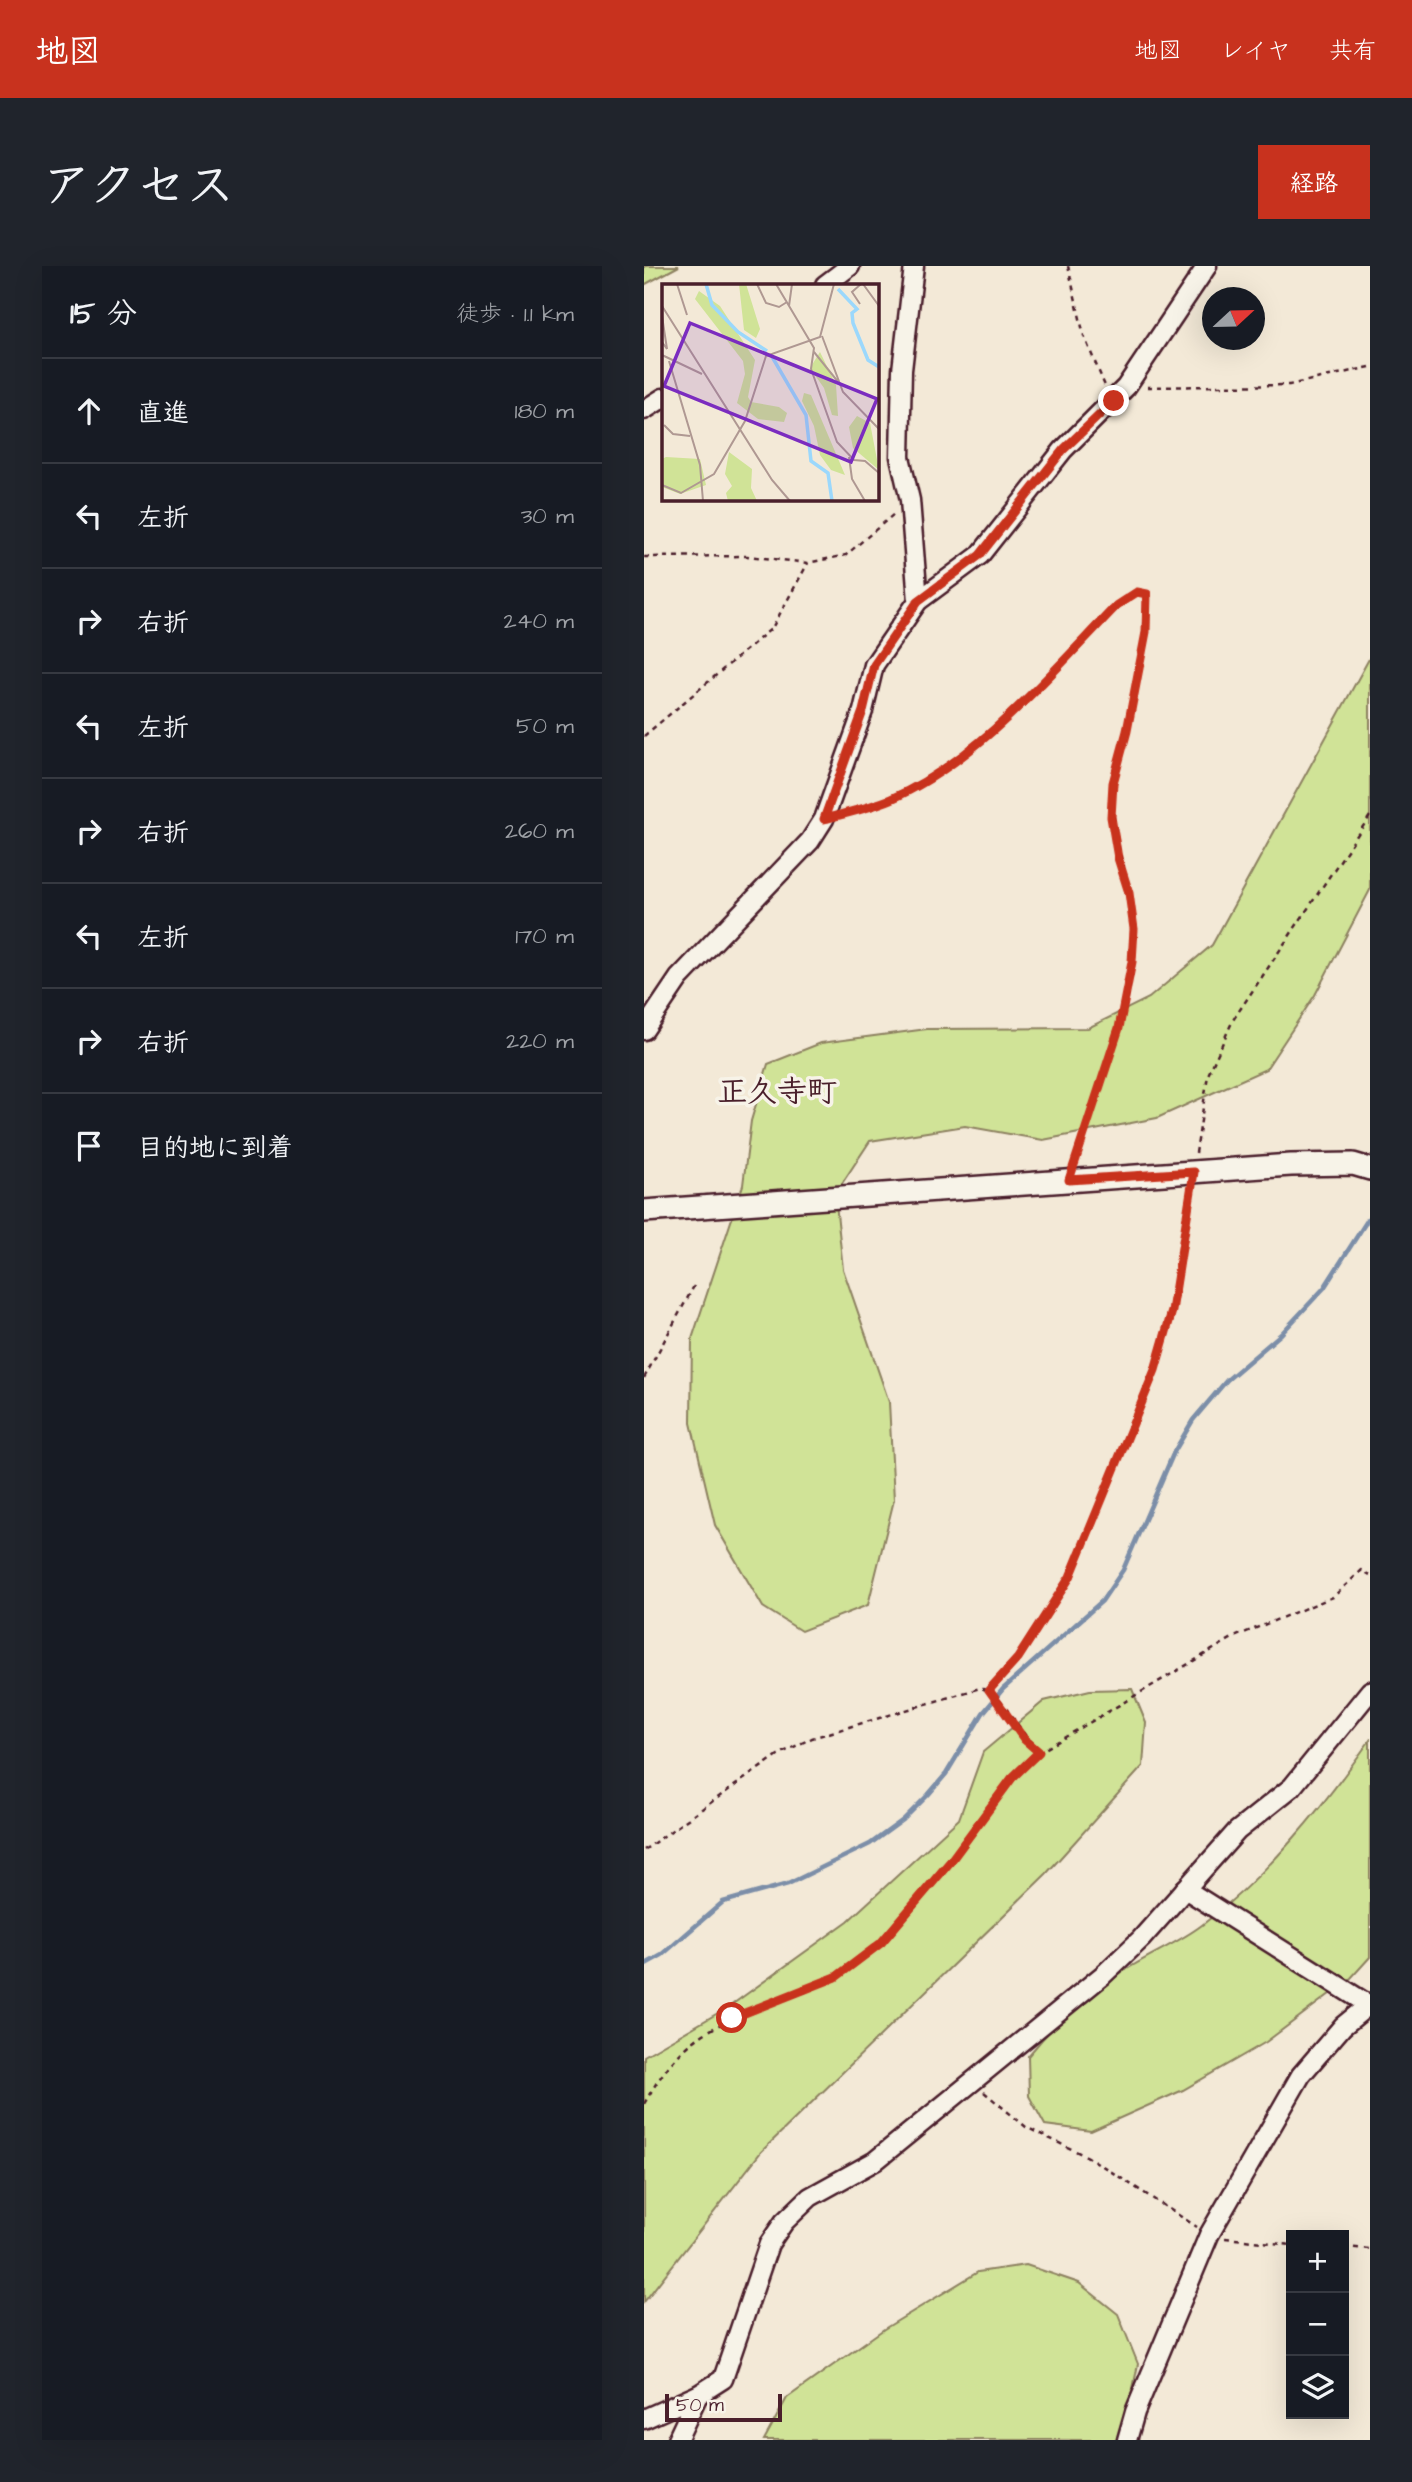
<!DOCTYPE html>
<html lang="ja">
<meta charset="utf-8">
<style>
:root{--surface:#171b24;--page:#20242c;--text:#f1f3f6;--muted:#9ea1a6;--line:#363941;--accent:#c8321e}
body{margin:0;font-family:"Architects Daughter","Klee One",sans-serif;background:var(--page);color:var(--text)}
.controls{position:absolute;right:21px;bottom:21px;display:grid;overflow:hidden;border-radius:0px;box-shadow:0 7px 28px #0002}
.controls button{width:63px;height:63px;display:grid;place-items:center;padding:0;border:0;border-bottom:2px solid var(--line);background:var(--surface);color:var(--text);font:35px sans-serif}
.compass{position:absolute;left:558px;top:21px;width:63px;height:63px;border-radius:50%;background:var(--surface);box-shadow:0 7px 28px #0002;rotate:68deg}
.scale{position:absolute;left:21px;bottom:18px;width:117px;box-sizing:border-box;padding-left:7px;border:4px solid #4a1f2b;border-top:0;font-size:19px;line-height:24px;white-space:nowrap;color:#4a1f2b;-webkit-text-stroke:5px #f7f3e8;paint-order:stroke}
.stop{position:absolute;width:21px;height:21px;margin:-16px;border:5px solid #c8321e;border-radius:50%;background:#fff}
.stop.end{background:#c8321e;border-color:#fff;box-shadow:0 2px 7px #0008}
.list{margin:0;padding:0;list-style:none}
h2{display:flex;justify-content:space-between;align-items:center;height:91px;margin:0;padding:0 28px;font-size:30px}
h2 small{font-size:23px;font-weight:400;color:var(--muted)}
.list li{display:grid;grid-template-columns:46px 1fr auto;gap:21px;align-items:center;box-sizing:border-box;height:105px;padding:0 28px;border-top:2px solid var(--line)}
.list b{display:block;font-size:26px;white-space:nowrap}
.list em{font-size:23px;font-style:normal;color:var(--muted)}
.icon{flex:none;width:38px;height:38px;fill:none;stroke:currentColor;stroke-width:2;stroke-linecap:round;stroke-linejoin:round}
.map{position:relative;flex:none;width:726px;height:2174px;overflow:hidden;border-radius:0px}
header{display:flex;align-items:center;gap:42px;box-sizing:border-box;height:98px;padding:0 35px;background:var(--accent);color:#fff}
header strong{font-size:33px}
nav{display:flex;gap:38px;margin-inline-start:auto;font-size:24px}
.intro{display:flex;align-items:center;justify-content:space-between;box-sizing:border-box;height:168px;padding:0 42px}
h1{margin:0;font-size:49px}
.button{padding:18px 32px;border-radius:0px;background:var(--accent);color:#fff;font-size:24px;font-weight:700}
main{display:flex;gap:42px;padding:0 42px}
aside{flex:1;background:var(--surface);border-radius:0px;box-shadow:0 7px 28px #0002}
.map>svg:first-child{display:block}
</style>
<header>
<strong>地図</strong>
<nav><a>地図</a><a>レイヤ</a><a>共有</a></nav>
</header>
<div class="intro"><h1>アクセス</h1><a class="button">経路</a></div>
<main>
<aside>
<h2>15 分<small>徒歩 · 1.1 km</small></h2>
<ul class="list">
<li><svg class="icon" aria-label="ahead" viewBox="0 0 24 24"><path d="M12 20V5M6 11l6-6 6 6"/></svg><div><b>直進</b></div><em>180 m</em></li>
<li><svg class="icon" aria-label="left" viewBox="0 0 24 24"><path d="M17 20v-9H6M10 6l-5 5 5 5"/></svg><div><b>左折</b></div><em>30 m</em></li>
<li><svg class="icon" aria-label="right" viewBox="0 0 24 24"><path d="M7 20v-9h11M14 6l5 5-5 5"/></svg><div><b>右折</b></div><em>240 m</em></li>
<li><svg class="icon" aria-label="left" viewBox="0 0 24 24"><path d="M17 20v-9H6M10 6l-5 5 5 5"/></svg><div><b>左折</b></div><em>50 m</em></li>
<li><svg class="icon" aria-label="right" viewBox="0 0 24 24"><path d="M7 20v-9h11M14 6l5 5-5 5"/></svg><div><b>右折</b></div><em>260 m</em></li>
<li><svg class="icon" aria-label="left" viewBox="0 0 24 24"><path d="M17 20v-9H6M10 6l-5 5 5 5"/></svg><div><b>左折</b></div><em>170 m</em></li>
<li><svg class="icon" aria-label="right" viewBox="0 0 24 24"><path d="M7 20v-9h11M14 6l5 5-5 5"/></svg><div><b>右折</b></div><em>220 m</em></li>
<li><svg class="icon" aria-label="arrive" viewBox="0 0 24 24"><path d="M6 21V4h12l-3 4 3 4H6"/></svg><div><b>目的地に到着</b></div></li>
</ul>
</aside>
<div class="map">
<svg width="726" height="2174" viewBox="0 0 726 2174">
<rect width="100%" height="100%" fill="#f3e9d7"/>
<filter id="ink" filterUnits="userSpaceOnUse"><feTurbulence type="fractalNoise" baseFrequency=".0143" numOctaves="2"/><feDisplacementMap in="SourceGraphic" scale="14" xChannelSelector="R" yChannelSelector="G"/><feConvolveMatrix kernelMatrix="1 2 1 2 8 2 1 2 1" color-interpolation-filters="sRGB"/></filter>
<g filter="url(#ink)">
<g fill="#d0e397" stroke="#8d8161" stroke-width="2">
<polygon points="0,0 35,0 0,19"/>
<polygon points="726,391 726,624 671,729 622,803 513,852 399,874 321,860 226,875 191,928 199,1003 245,1136 250,1234 224,1339 157,1365 119,1341 71,1259 47,1157 48,1073 99,919 107,855 124,798 177,777 283,763 444,762 505,732 568,679"/>
<polygon points="488,1423 502,1457 499,1500 402,1608 117,1886 0,2036 0,1790 86,1740 204,1655 315,1553 339,1486 400,1435 446,1424"/>
<path d="M726,1474V1691L707,1712L622,1776L539,1824L447,1865L401,1859L385,1830L384,1790C415,1752 446,1725 488,1700C511,1686 537,1675 558,1659C625,1608 677,1543 726,1474Z"/>
<polygon points="382,1999 435,2017 474,2048 494,2098 482,2157 475,2174 120,2174 143,2132 240,2063 334,2006"/>
</g>
<g fill="none" stroke-linecap="round" stroke-linejoin="round">
<polyline stroke="#7b8ea8" stroke-width="4.5" points="0,1699 18,1689 79,1636 144,1618 226,1578 259,1554 284,1529 302,1508 339,1447 359,1423 458,1335 479,1304 530,1186 549,1154 583,1114 637,1068 680,1022 726,950"/>
<defs>
<g id="minor">
<polyline points="270,0 258,104 256,191 266,234 274,335"/>
<polyline points="181,19 206,0"/>
<polyline points="0,144 19,132"/>
<polyline points="0,764 35,712 166,575 180,553 219,445 230,399 274,335 336,289 419,184 482,121 563,0"/>
<polyline points="541,1623 725,1739"/>
<polyline points="0,2153 54,2129 79,2113 125,1978 140,1956 166,1931 231,1895 459,1709 497,1673 593,1565 648,1521 726,1425"/>
<polyline points="33,2174 54,2129"/>
<polyline points="483,2174 491,2146 565,1969 657,1809 699,1760 726,1738"/>
</g>
<polyline id="tertiary" points="0,945 647,899 709,898 726,903"/>
</defs>
<use href="#minor" stroke="#4a1f2b" stroke-width="23"/>
<use href="#tertiary" stroke="#4a1f2b" stroke-width="26"/>
<g stroke="#4a1f2b" stroke-width="2.5" stroke-dasharray="5 5" stroke-linecap="butt">
<polyline points="424,0 440,70 461,120"/>
<polyline points="503,121 645,119 726,101"/>
<polyline points="0,291 103,290 164,297 202,289 250,248"/>
<polyline points="0,470 128,362 164,297"/>
<path d="M198,548C215,542 234,539 249,531C339,486 405,409 473,339L493,326L503,328C501,374 493,419 483,464C479,483 470,502 469,521C465,573 487,612 490,662C494,738 452,825 430,898"/>
<polyline points="552,887 564,809 589,754 726,550"/>
<polyline points="0,1112 50,1020"/>
<polyline points="345,1424 374,1392 426,1311 448,1260 511,1104 528,1045 547,925"/>
<path d="M0,1584L134,1489L168,1472L336,1422C358,1426 377,1470 395,1486"/>
<polyline points="340,1826 382,1861 446,1892 553,1961"/>
<path d="M0,1838C36,1773 67,1759 134,1735C154,1728 176,1721 193,1710C278,1657 322,1559 391,1489L590,1371L689,1331L718,1304L726,1309"/>
<polyline points="581,1972 647,1979"/>
<polyline points="700,1981 726,1983"/>
</g>
<use href="#minor" stroke="#f7f3e8" stroke-width="18"/>
<use href="#tertiary" stroke="#f7f3e8" stroke-width="21"/>
</g>
</g>
<g fill="none" stroke-linecap="round" stroke-linejoin="round" filter="url(#ink)">
<path stroke="#c8321e" stroke-width="9" d="M88,1752L192,1711L237,1677L306,1596L368,1512L395,1486L380,1473L345,1424L374,1392L426,1311L511,1104L528,1045L550,906L425,914L475,762L488,696L490,663L485,627L474,592L467,551L469,517L483,465L502,366L503,328L493,326L473,339C409,405 333,496 247,533C226,542 202,547 180,553L219,445L230,399L274,335L336,289L419,184L470,135"/>
</g>
<g text-anchor="middle" dominant-baseline="central" stroke-width="7" stroke-linejoin="round" paint-order="stroke">
<g font-size="30" font-weight="bold" fill="#4a1f2b" stroke="#f7f3e8">
<text x="133" y="826">正久寺町</text>
</g>
</g>
<g transform="translate(18 18)">
<rect width="217" height="217" fill="#f3e9d7"/>
<path d="M77,0H84L98,45L94,54L82,46ZM37,7L58,22L93,76L86,113L89,118L117,123L125,129L122,138L96,135L75,119L83,90L81,77L33,15ZM158,68L174,101L176,132L170,131L162,104L148,84ZM142,109L149,111L183,191L169,186L158,171L152,142L140,117ZM195,132L208,139L217,186L191,164L187,143ZM67,168L90,185L89,204L95,217H66L64,209L70,202L63,190ZM4,173L38,175L44,201L18,210L0,203V175Z" fill="#d0e397"/>
<path fill="none" stroke="#9bd8fc" stroke-width="3.5" d="M44,0L50,21L76,48L105,67M176,5L195,25L190,29L191,39L206,76L217,83M109,71L144,131L149,177L166,189L170,217"/>
<path fill="none" stroke="#af9892" stroke-width="2" d="M15,0L25,31M95,0L104,19L117,23L125,18M114,0L152,64L149,85L175,158L192,176L203,177L217,189M201,0L217,22M198,20L190,8L199,0M0,22L110,196L128,217M127,22L130,0M0,32L5,65L0,58M160,52L181,108L217,145M152,68L177,99M0,71L40,90M7,77L38,181L41,217M2,141L11,150L28,152M187,173L190,195L203,217M0,201L19,209L52,190L83,137L104,72L158,53L172,0"/>
<path fill="#7b2cbf" fill-opacity="0.15" stroke="#7b2cbf" stroke-width="3.5" d="M28,39L215,115L189,178L2,102Z"/>
<rect width="217" height="217" fill="none" stroke="#4a1f2b" stroke-width="3.5"/>
</g>
</svg>
<div class="controls">
<button>+</button>
<button>−</button>
<button><svg class="icon" aria-label="layers" viewBox="0 0 24 24"><path d="M12 4l9 5-9 5-9-5zM3 14l9 5 9-5"/></svg></button>
</div>
<svg class="compass" viewBox="-18 -18 36 36"><path d="M0-13l5 13h-10z" fill="#e53935"/><path d="M0 13l5-13h-10z" fill="#9ea1a6"/></svg>
<div class="scale">50 m</div>
<div class="stop" style="left:88px;top:1752px"></div>
<div class="stop end" style="left:470px;top:135px"></div>
</div>
</main>
